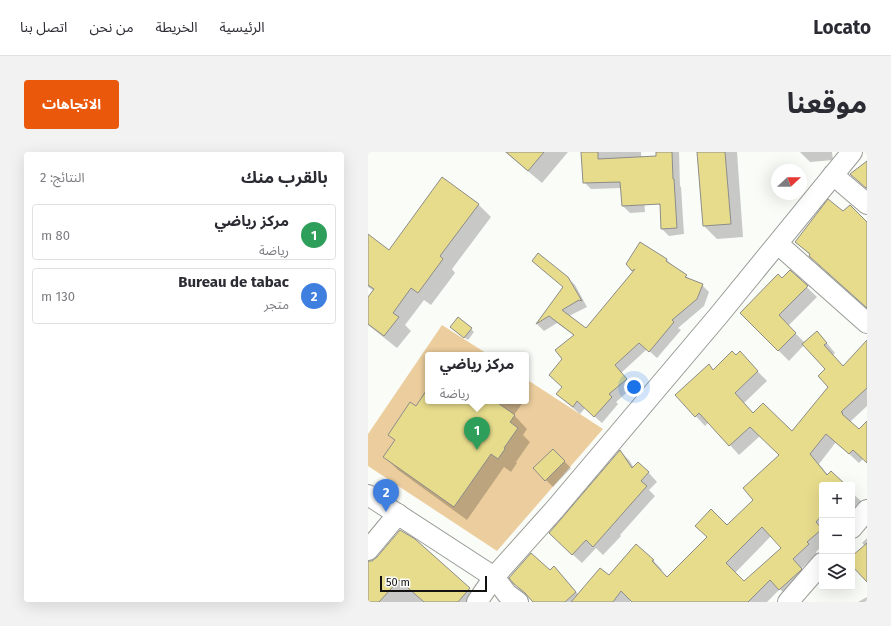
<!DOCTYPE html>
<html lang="ar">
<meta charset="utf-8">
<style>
:root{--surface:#fff;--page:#f2f2f3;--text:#2b2b33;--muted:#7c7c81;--line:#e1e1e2;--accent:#ea580c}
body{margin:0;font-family:"Fira Sans","Noto Sans Arabic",sans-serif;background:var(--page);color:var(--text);direction:rtl}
.controls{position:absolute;right:12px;bottom:12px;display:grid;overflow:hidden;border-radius:4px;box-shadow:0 4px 16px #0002}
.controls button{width:36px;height:36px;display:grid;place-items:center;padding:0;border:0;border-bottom:1px solid var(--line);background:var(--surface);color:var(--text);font:20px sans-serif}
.compass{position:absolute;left:403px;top:12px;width:36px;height:36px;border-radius:50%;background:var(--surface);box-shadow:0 4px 16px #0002;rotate:68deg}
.scale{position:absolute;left:12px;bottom:10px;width:107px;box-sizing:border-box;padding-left:4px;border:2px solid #121211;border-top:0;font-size:11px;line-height:14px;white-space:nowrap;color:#121211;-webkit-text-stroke:3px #fafcf8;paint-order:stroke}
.you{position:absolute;left:266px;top:235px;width:14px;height:14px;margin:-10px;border:3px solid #fff;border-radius:50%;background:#1a73e8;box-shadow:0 0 0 6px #1a73e833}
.badge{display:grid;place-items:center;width:26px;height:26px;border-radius:50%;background:var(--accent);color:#fff;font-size:13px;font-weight:700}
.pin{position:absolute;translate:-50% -33px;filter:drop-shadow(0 1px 2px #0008)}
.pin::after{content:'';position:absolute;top:21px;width:14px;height:12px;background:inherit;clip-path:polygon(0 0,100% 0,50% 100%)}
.popup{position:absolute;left:57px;top:200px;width:104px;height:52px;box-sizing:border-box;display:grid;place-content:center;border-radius:4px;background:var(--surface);filter:drop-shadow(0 1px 3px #0005);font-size:13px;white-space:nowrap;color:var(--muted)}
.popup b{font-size:15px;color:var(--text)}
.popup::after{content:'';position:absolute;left:50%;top:100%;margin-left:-8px;border:8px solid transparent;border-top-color:var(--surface)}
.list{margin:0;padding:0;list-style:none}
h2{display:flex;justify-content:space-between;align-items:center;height:52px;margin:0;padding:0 16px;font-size:17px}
h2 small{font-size:13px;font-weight:400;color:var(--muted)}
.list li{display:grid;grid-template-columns:26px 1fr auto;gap:12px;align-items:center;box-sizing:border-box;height:56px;margin:0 8px 8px;padding:0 8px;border:1px solid var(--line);border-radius:4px}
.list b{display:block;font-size:15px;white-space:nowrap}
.list p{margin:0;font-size:13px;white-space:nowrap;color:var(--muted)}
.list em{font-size:13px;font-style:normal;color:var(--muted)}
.icon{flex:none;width:22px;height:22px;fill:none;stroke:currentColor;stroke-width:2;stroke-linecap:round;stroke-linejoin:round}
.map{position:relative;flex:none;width:499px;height:450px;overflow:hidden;direction:ltr;border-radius:4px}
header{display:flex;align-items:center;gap:24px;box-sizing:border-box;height:56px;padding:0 20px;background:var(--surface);border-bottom:1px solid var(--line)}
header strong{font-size:19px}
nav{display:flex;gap:22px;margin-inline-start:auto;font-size:14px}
.intro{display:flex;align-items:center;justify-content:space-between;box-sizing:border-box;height:96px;padding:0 24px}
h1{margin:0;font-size:28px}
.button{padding:10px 18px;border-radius:4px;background:var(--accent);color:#fff;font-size:14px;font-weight:700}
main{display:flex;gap:24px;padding:0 24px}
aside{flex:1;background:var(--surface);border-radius:4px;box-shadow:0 4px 16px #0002}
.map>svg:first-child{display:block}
</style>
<header>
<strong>Locato</strong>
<nav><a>الرئيسية</a><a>الخريطة</a><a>من نحن</a><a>اتصل بنا</a></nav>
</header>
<div class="intro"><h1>موقعنا</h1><a class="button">الاتجاهات</a></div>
<main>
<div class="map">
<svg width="499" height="450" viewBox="0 0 499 450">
<rect width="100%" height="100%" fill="#fafcf8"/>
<polygon fill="#ecce9e" points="74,173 121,203 60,203 60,249 158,249 158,227 235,277 129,399 0,314 0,282"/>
<g fill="#0003" fill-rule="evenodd">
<polygon points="137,0 200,0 174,31"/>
<polygon points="214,0 273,0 277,60 262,61 255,54 254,36 223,37 216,30"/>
<polygon points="289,0 311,0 312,34 313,35 316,82 301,84 294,77 293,54 290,52"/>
<polygon points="330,0 369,0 375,85 349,87 336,74"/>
<polygon points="432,0 464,0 465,8 442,10"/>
<polygon points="110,52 123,65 84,117 87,121 63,153 56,148 37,173 43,179 29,196 0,173 0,147 6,139 0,135 0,83 21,99"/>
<polygon points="475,61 499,71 499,155 428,90"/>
<polygon points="273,92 299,108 306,115 318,124 323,129 334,133 341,140 336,154 310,176 313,178 289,206 279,197 253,221 265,235 248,250 250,252 234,271 217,256 212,262 197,249 190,242 195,235 196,207 207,184 189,171 176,179 169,172 196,135 200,126 207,133 219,155 201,164 218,178 266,119 259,112"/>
<path d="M422,119L449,145L420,174L437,191L458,190L467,201L465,203L476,215L499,190V254L482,270L491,278L499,270V310L495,307L491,311L468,290L451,312L460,323L476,333H454V394L448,400L449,402L433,417L442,427L421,447L412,437L399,450H265L263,448L262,450H167L151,436L182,420L194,425L211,443L241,424L285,408L294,418L293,419L300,426L359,375L387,348L412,303L392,284L371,303L341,270L337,274L308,243L368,205L372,201L399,229L376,251L385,262L424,281L462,235L458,217L436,193L421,209L373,161L414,127ZM403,384L414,396L376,431L367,421Z"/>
<polygon points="103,177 106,180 100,188 86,178"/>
<polygon points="60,238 60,249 156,249 146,263 159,277 155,283 162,290 148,310 149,311 143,320 136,315 99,368 30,318 17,305 28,289 21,283 48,255"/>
<polygon points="185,298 203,316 185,335 166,316"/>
<polygon points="252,299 261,308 266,316 280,320 289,330 281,338 287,344 252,383 253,384 235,403 228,396 214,411 191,390"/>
<polygon points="484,341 494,350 484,379"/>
<polygon points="499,386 499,428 484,412 484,406 497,394 494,391"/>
<polygon points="46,388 101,437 113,449 112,450 0,450 0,415"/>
<polygon points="499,445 499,450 490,450"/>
</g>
<g fill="#e7dc8c" stroke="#8d8c89" fill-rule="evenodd">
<polygon points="138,0 176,0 160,19"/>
<polygon points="213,0 230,0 230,7 288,4 288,0 304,0 305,27 306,27 309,76 293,77 292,52 254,54 252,30 215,31"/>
<polygon points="329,0 357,0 363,72 335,74"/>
<polygon points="499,9 499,36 498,36 482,22"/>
<polygon points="74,25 111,52 72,104 75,107 50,141 43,136 25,161 31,165 16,184 0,172 0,145 6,137 0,133 0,82 21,98"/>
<polygon points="460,47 475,59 482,53 499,70 499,156 441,104 442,102 427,90"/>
<polygon points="272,90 299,107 298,109 319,123 317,125 335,132 329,147 304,168 306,170 281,200 271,191 247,213 259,227 241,242 244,245 226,265 209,249 205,255 188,242 194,235 181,223 194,207 187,198 206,183 181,164 168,172 195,135 164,109 170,101 200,125 214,149 211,148 194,158 218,176 267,117 264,119 258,112"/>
<polygon points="422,118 440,134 411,163 428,181 410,199 372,161 410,122 414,126"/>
<polygon points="90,165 104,176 96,186 82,175"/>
<path d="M449,179L459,191L456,193L475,214L499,188V236L473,260L475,261L474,262L491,277L499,269V311L485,298L481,302L458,282L442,302L459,323L463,319L478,333H454V363L448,370L454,377L439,390L441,392L425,407L434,417L432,419L411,438L402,428L380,450H264L253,439L245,450H203L232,416L241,423L268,392L286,408L284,409L299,425L339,385L327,374L343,357L359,373L385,348L375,336L411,303L382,275L361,294L331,261L327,265L307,243L341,212L345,218L364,199L368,203L372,199L390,219L367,241L385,261L395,251L424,279L460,235L450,224L457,217L434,192ZM394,375L413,396L376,429L358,411Z"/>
<polygon points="60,236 60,249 127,249 147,263 142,270 150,276 136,296 137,297 130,307 123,302 86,355 15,305 27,288 20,283 42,250 48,254"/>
<polygon points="185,297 197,309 177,329 165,316"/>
<polygon points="252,298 264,316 270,310 281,320 273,329 279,334 225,395 218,388 204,403 181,381"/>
<polygon points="32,378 47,387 102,436 90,450 56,450 31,428 11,450 0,450 0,409 4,409 9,405"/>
<polygon points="499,391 499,430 484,414 484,404"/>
<polygon points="163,401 182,418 186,414 208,440 197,450 165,450 157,441 145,431 141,426"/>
</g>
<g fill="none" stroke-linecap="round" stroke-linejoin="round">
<defs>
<g id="minor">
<polyline points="465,23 499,52"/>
<polyline points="410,92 499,171"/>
<polyline points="0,343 126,425 139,442 150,450"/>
<polyline points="484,376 499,358"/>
<polyline points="0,398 30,362"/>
<polyline points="109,450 126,425 187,357 351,163 484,0"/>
<polyline points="420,450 454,411"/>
</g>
</defs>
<use href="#minor" stroke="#999b97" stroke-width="22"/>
<use href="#minor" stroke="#fff" stroke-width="20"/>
</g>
</svg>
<div class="controls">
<button>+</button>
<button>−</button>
<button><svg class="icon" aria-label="layers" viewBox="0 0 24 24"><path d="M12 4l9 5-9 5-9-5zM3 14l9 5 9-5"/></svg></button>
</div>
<svg class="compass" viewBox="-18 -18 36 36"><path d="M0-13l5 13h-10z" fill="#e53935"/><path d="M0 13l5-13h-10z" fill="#7c7c81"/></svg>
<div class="scale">50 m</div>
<div class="you"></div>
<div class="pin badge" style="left:109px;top:298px;background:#2e9e5b">1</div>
<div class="popup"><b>مركز رياضي</b>رياضة</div>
<div class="pin badge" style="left:18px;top:360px;background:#3f7fe0">2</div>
</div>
<aside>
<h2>بالقرب منك<small>النتائج: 2</small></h2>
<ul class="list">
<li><span class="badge" style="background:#2e9e5b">1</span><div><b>مركز رياضي</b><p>رياضة</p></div><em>80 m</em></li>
<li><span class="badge" style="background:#3f7fe0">2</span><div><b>Bureau de tabac</b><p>متجر</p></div><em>130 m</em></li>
</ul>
</aside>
</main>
